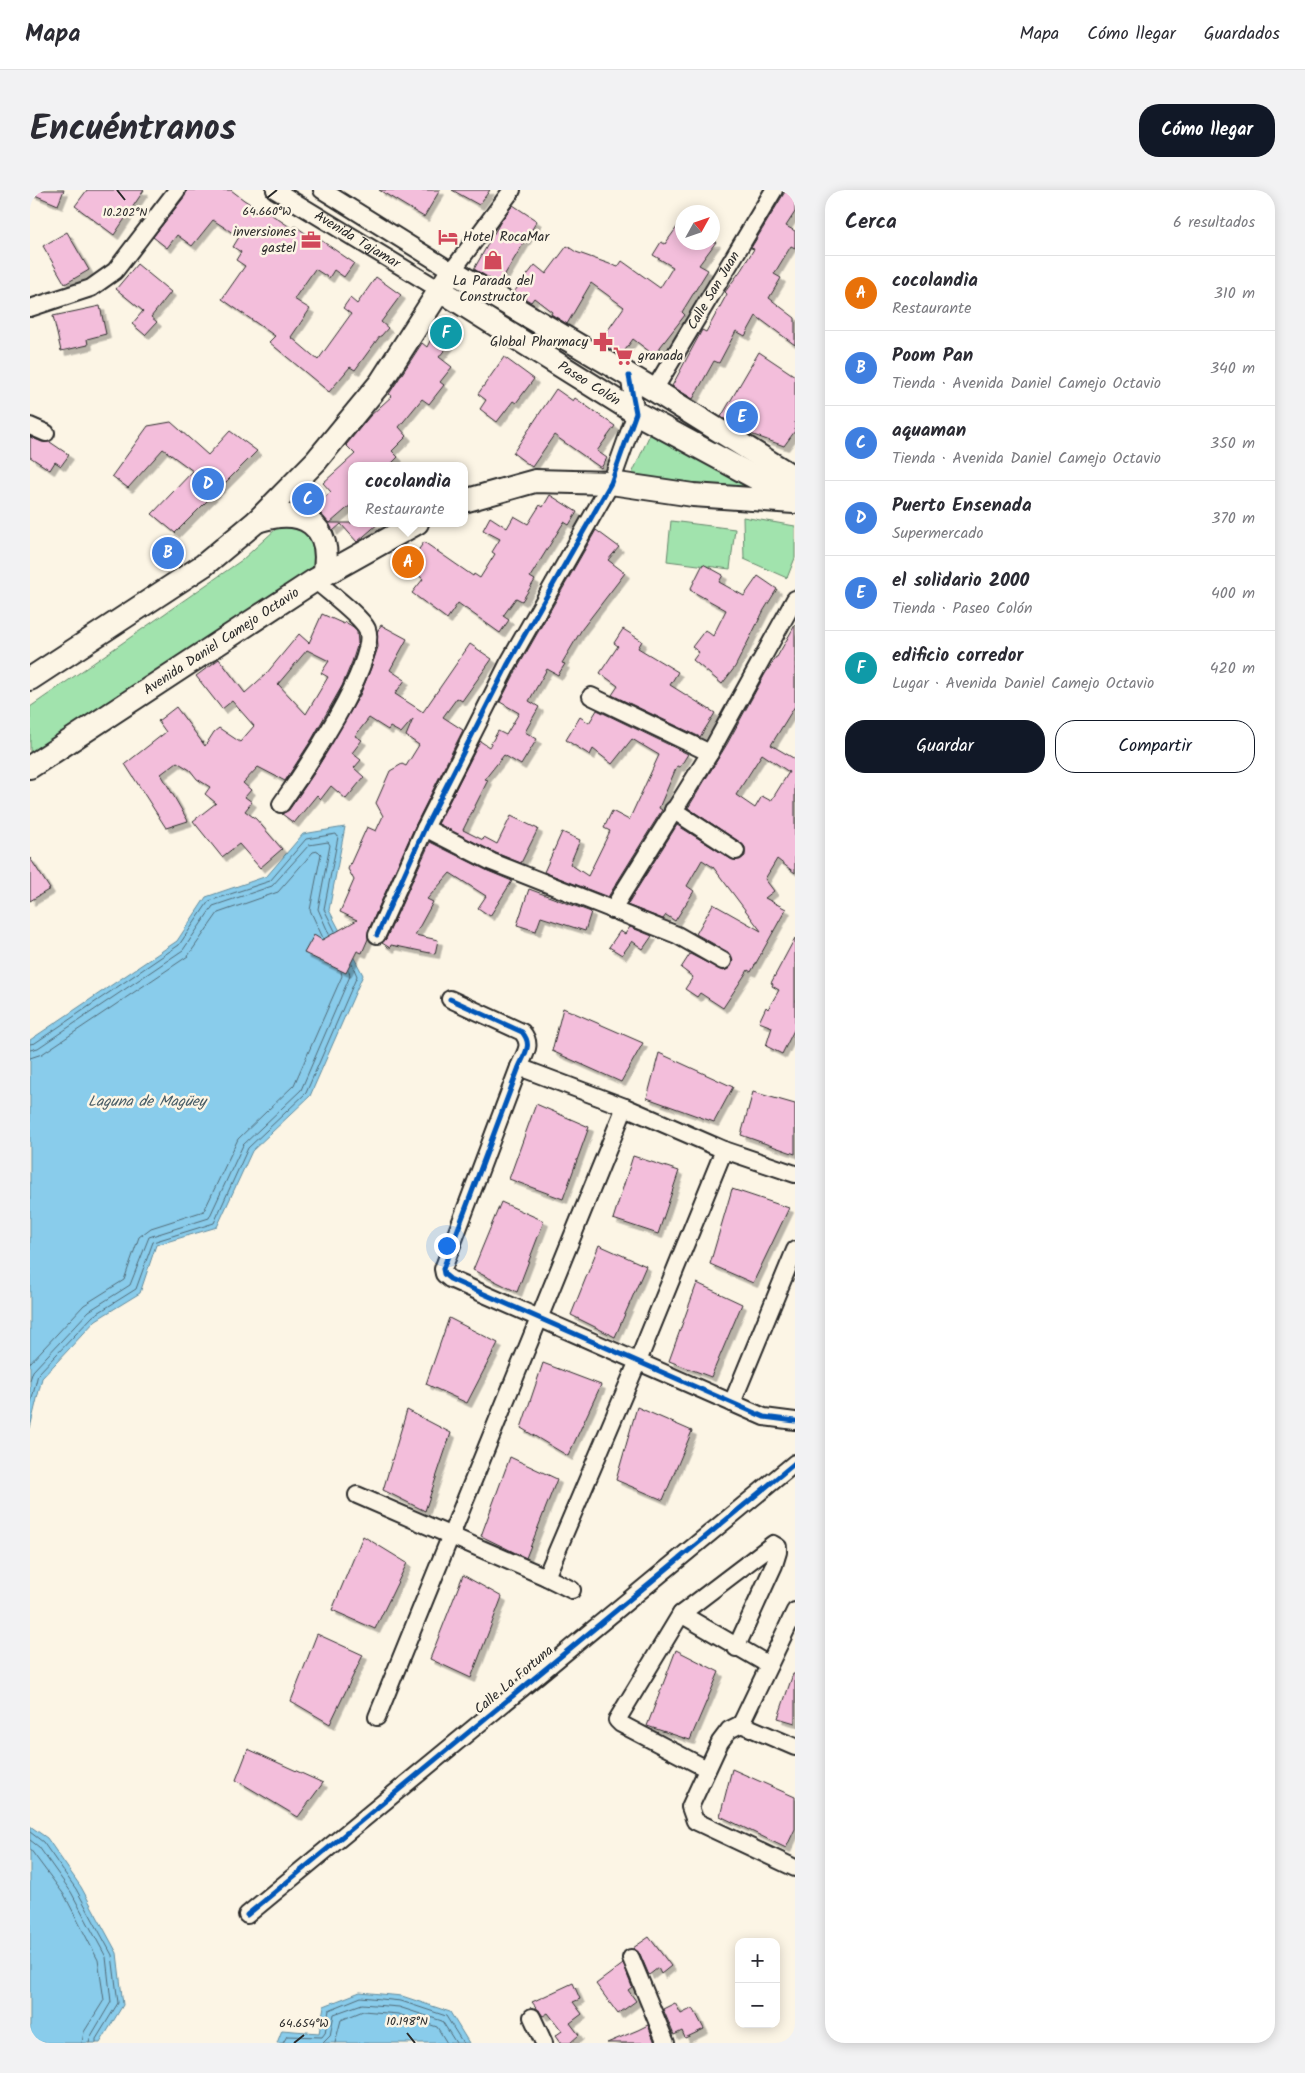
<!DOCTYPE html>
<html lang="es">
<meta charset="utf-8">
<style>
:root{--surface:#fff;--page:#f2f2f3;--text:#2b2b33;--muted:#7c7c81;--line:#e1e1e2;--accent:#111827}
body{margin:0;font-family:Kalam,sans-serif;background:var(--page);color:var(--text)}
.controls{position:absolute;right:15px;bottom:15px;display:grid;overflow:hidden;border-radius:10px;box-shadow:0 2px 12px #0003}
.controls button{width:45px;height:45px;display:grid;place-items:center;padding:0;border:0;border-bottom:1px solid var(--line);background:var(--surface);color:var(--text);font:25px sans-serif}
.compass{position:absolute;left:645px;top:15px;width:45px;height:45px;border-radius:50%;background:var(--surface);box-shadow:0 2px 12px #0003;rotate:50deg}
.you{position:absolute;left:416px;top:1055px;width:18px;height:18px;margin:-12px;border:4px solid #fff;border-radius:50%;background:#1a73e8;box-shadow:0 0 0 8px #1a73e833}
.badge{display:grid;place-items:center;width:32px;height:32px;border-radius:50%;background:var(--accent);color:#fff;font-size:16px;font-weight:700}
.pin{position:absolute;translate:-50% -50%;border:2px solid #fff;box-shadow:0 1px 5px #0006}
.popup{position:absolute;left:318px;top:272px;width:120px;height:65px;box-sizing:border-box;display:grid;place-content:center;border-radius:10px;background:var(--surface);filter:drop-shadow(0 1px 4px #0005);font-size:16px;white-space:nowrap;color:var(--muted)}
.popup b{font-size:19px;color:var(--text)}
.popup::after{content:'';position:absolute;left:50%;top:100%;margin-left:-10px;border:10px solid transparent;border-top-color:var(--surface)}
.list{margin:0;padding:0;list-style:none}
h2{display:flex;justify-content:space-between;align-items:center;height:65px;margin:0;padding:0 20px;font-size:21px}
h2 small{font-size:16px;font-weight:400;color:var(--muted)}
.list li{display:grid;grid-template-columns:32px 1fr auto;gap:15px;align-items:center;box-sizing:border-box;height:75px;padding:0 20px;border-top:1px solid var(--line)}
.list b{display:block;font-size:19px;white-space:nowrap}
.list p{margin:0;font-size:16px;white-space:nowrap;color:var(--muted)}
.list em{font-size:16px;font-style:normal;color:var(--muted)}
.actions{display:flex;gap:10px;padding:15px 20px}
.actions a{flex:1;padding:11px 0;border:1px solid var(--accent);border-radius:20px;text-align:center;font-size:18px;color:var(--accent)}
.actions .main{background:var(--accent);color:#fff}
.map{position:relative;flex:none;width:765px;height:1853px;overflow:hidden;border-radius:20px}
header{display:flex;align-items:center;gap:30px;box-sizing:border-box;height:70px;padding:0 25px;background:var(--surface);border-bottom:1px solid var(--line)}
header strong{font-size:24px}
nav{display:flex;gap:28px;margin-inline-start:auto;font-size:18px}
.intro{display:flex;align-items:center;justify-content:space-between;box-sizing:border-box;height:120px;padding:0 30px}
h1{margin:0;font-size:35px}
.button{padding:12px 22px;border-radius:20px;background:var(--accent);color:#fff;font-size:18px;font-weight:700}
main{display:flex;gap:30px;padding:0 30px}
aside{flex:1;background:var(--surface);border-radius:20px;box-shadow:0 2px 12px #0003}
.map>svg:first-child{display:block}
</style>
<header>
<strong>Mapa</strong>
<nav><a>Mapa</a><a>Cómo llegar</a><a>Guardados</a></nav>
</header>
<div class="intro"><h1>Encuéntranos</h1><a class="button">Cómo llegar</a></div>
<main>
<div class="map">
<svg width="765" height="1853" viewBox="0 0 765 1853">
<defs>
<filter id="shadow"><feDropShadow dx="4.5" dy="4.5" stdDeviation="0" flood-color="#0004"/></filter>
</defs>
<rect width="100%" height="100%" fill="#fcf5e5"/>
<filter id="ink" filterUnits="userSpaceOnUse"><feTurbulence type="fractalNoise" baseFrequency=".02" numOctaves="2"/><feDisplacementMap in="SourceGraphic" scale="10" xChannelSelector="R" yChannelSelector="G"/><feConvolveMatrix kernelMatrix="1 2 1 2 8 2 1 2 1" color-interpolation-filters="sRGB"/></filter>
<g filter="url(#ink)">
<g fill="#a1e3ad" stroke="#66876c">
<polygon points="632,239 718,291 717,298 601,286 620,244"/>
<polygon points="713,327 765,336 765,368 757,388 714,369"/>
<polygon points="641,331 705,339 700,379 637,371"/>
<polygon points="264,332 285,345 288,370 281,381 0,564 0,517 212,370 247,338"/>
</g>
<g fill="#89cceb" stroke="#638c9e">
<polygon points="315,637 299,720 333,785 280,906 222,961 187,1037 126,1055 110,1103 66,1130 12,1188 0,1238 0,850 147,751 176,707 237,686 273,644"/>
<polygon points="0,1636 17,1648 51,1697 87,1763 93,1815 70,1853 0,1853"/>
<polygon points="330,1802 372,1806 420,1822 439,1853 247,1853 252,1840 289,1843 294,1816"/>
</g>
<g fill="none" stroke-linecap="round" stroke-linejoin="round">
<g stroke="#516b78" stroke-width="1">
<polyline points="0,854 5,853 149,755 179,711 240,691 276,649 306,644 308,647 294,719 305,741"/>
<polyline points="0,860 8,858 153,760 183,716 242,696 279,655 298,652 300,655 288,719 299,744"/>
<polyline points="0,868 12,864 158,766 188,723 248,702 283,662 288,661 291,664 280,720 293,748"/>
<polyline points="0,1173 54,1115 94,1090 109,1047 121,1038 174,1021 208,949 264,895 312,786 311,782"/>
<polyline points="0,1190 3,1181 59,1121 100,1095 119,1047 179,1028 213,955 271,900 320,786 319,781"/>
<polyline points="0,1217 8,1184 63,1126 106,1099 123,1052 184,1033 218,958 276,903 327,786 322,774"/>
<polyline points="0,1642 13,1652 46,1699 82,1765 88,1813 66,1849 66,1853"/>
<polyline points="0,1650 9,1657 41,1702 76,1767 81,1812 61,1846 59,1853"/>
<polyline points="0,1659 35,1706 68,1770 74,1810 54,1842 52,1853"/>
<polyline points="253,1853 257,1846 292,1847 295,1843 299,1820 331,1807 371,1811 416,1826 433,1853"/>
<polyline points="293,1853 300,1846 304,1824 332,1814 369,1817 412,1831 426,1853"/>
<polyline points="305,1853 311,1830 333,1821 368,1824 407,1837 417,1853"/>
</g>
</g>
<g fill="#f3bedb" stroke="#2b2b2b" fill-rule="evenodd" filter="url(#shadow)">
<polygon points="0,0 34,0 28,15 0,3"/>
<polygon points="57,0 114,0 84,45 45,16"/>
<polygon points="157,0 201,0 214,10 238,25 239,23 263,39 265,36 278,45 279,42 324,73 314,87 304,80 299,88 285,79 264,109 280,119 261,147 288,170 321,124 313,118 320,108 327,114 346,87 371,105 351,132 358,138 351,146 350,146 325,180 320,177 299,202 239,152 245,146 192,109 215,76 206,70 211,62 203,57 209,47 183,30 162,56 147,45 137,58 123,47 155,6"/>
<polygon points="349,0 410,0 394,27"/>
<polygon points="422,0 460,0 449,15"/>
<polygon points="756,0 765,0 765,22 756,36 765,41 765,58 761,56 744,84 751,88 739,108 765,128 765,155 726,126 715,146 706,141 689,173 684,171 663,209 642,196 672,140 676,142 697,104 695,102 711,80 724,59 721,58"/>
<polygon points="483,15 507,31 469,94 444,79 471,31"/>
<polygon points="652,30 652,52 686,52 669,75 678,80 652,122 655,125 624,165 603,149 591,166 569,153 594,117 561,93 537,134 521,124 522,122 504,108 501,112 484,102 505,75 516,84 537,56 546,62 588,77 592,71 630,98 643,77 623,65 631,52 635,54"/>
<polygon points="37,42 59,80 35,94 13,56"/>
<polygon points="107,74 141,102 121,127 127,132 115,145 102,134 113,121 86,99"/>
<polygon points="70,116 76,144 57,149 58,155 31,161 23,126"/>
<polygon points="410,131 429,142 409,167 422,177 410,192 414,195 399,214 392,209 369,237 377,246 362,261 368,267 359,276 322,276 322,314 300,333 349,333 327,352 311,334 303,341 299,333 291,324 282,319 301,302 293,293 325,264 316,255 340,226 362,206 359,204 392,153 397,157"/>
<polygon points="729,162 765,186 765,241 754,256 718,243 691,227"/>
<polygon points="474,167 504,189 486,213 483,211 467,232 450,219 456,210 448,204"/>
<polygon points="526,199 543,211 545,208 585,236 567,261 577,268 571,278 524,245 502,277 483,263"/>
<polygon points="141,232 178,265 200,241 227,261 145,343 122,324 163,281 133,259 98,298 82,286 118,236"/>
<polygon points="0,247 12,252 20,252 39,265 31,276 25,272 20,280 0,267"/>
<polygon points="520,305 547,322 539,335 534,332 500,387 505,390 492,411 486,408 473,426 479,430 470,443 428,413 417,429 382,403 393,389 384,381 392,370 385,365 394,352 443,386 444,384 450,388 465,364 462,362 470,349 453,340 460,327 477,338 484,326 498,334 510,315 513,317"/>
<polygon points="566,340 589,357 578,370 595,383 552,439 532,473 535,474 528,485 517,479 499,511 509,517 495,542 507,549 491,575 474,565 455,589 458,590 433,640 453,650 454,647 467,654 481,626 508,639 491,673 466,663 408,634 450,551 459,557 468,541 476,545 489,523 470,512 487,479"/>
<polygon points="673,374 693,385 689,392 714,406 728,386 747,399 734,420 705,477 692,494 663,470 669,462 662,457 675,440 683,446 696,420 660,400"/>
<path d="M292,424L314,434L315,432L322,436L327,442L328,453L322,472L312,496L282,549L255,591L228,577L213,593L221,600L215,607L222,612L215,621L226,629L252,659L230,678L209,654L192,667L163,631L186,613L175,604L180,597L167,589L160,580L147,572L131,584L158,631L136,638L95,574L136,542L128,531L146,517L175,556L184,542L189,538L210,552L224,536L202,511L192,519L166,486L189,469L215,503L236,484L269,444L279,453ZM277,460L299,471L291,483L298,487L276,524L248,494Z"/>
<polygon points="351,435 377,449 360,480 375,490 365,504 393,522 440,454 462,469 432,511 427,508 413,527 433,540 386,634 338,741 338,749 332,763 327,761 316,783 274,763 284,745 292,750 327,730 310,722 324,690 318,679 337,637 346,641 353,626 346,613 360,581 372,574 376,576 389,555 376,546 383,529 371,543 360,537 358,540 339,528 325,546 332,550 322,563 331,570 324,578 334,587 316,609 301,596 291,609 287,605 264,633 252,624 259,620 283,585 330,505 341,478 348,457 347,442"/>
<path d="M765,435V516L741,555L765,569V683L747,669L735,689L744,701L735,708L756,719L721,782L718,780L693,818L670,803L667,807L655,799L663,787L651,778L660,764L693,781L698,779L703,771L698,762L666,744L683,714L731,741L683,677L672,670L657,696L664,701L645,731L636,725L633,729L597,715L647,635L701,669L710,670L715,666V657L711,653L658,618L697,554L735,484L746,467H747ZM732,564L759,582L741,611L732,606L725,618L706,605Z"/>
<polygon points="593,439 612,451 608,458 648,482 640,495 685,523 670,547 582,505 588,496 570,483 588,456 584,453"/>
<polygon points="567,520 658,564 650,577 647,576 629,618 632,620 578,707 514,682 532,642 550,650 540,674 558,686 580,641 574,638 582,621 599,630 629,565 602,549 582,574 563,559 560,565 536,550 550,527 559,533"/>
<polygon points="400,652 458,681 482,691 460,726 448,718 456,706 420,683 397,709 403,712 385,745 408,750 405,764 361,755 360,758 352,753 356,749"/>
<polygon points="0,668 20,699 0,711"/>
<polygon points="499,699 561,722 555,741 511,727 506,741 487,735"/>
<polygon points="600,737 622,746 613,759 602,751 592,765 579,757 590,741 595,744"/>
<polygon points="765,748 765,838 752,864 736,856 742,837 729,832 736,817 738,819 749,800 742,796 743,794 741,793"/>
<polygon points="533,818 613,853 591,892 522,861"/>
<polygon points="629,863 703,897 684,932 617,908"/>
<polygon points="723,902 765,914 765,964 711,945"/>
<polygon points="506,914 559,937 533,1009 479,989"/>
<polygon points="603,966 649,981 628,1044 583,1029"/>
<polygon points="702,999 759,1018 723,1093 680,1074"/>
<polygon points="471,1012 514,1031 487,1102 443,1080"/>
<polygon points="569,1055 616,1076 585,1147 541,1125"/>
<polygon points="667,1093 712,1114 681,1187 639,1171"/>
<polygon points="419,1128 468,1153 437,1213 396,1194"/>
<polygon points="513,1173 571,1195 538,1266 491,1238"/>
<polygon points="607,1217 662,1241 633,1310 586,1290"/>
<polygon points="377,1220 421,1243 395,1321 353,1300"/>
<polygon points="480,1267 527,1289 496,1368 451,1346"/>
<polygon points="333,1346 377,1373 345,1439 302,1420"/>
<polygon points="433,1385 472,1407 441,1488 400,1469"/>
<polygon points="287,1444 333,1465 300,1534 261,1511"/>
<polygon points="646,1460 689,1482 660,1550 617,1536"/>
<polygon points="763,1484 765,1484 765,1533 748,1528"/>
<polygon points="218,1559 293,1593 268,1627 206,1590"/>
<polygon points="702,1579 765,1607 765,1639 756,1658 690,1626"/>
<polygon points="619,1747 641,1776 631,1784 628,1778 619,1785 610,1764 603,1758"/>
<polygon points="593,1774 602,1797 598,1800 606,1811 588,1824 566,1794"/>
<polygon points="543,1793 550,1809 543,1812 552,1824 540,1833 549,1845 540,1853 530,1853 525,1846 532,1841 518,1823 513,1826 502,1812"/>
<polygon points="645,1813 651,1824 663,1818 674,1839 655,1848 652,1841 644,1845 633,1819"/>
<polygon points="618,1835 625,1853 577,1853 608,1840"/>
</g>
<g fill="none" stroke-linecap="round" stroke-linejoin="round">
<defs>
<g id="street">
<path id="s1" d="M245,0L410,100"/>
<polyline points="292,0 422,81 482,0"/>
<polyline points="0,118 61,98 85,81 147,0"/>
<path id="s2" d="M624,200L744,0"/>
<polyline points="0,236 16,243"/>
<polyline points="561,506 680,563"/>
<path d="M251,614C271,586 350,470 337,439C331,426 297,401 285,390"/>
<polyline points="643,620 706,661"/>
<polyline points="395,638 462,672 647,745 693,771"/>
<polyline points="582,720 680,563 765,409"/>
<polyline points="347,745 395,638 478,474 581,293 606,223 599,186"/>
<path d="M420,809L492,842C503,855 495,863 489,877L413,1079L414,1084L420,1089L734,1227L765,1231"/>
<polyline points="489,877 595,917 694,960 765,984"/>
<polyline points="702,1213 765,1060"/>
<polyline points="327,1305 516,1387 542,1400"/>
<polyline points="516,1387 608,1171 694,960"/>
<polyline points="651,1424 739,1475"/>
<polyline points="347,1527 595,917"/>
<polyline points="711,1534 765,1421"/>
<polyline points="765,1557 711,1534 699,1540 690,1552 660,1617 665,1631 765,1678"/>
<polyline points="677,1579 591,1534 587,1530 651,1424 743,1354 748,1357 748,1362 744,1375 706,1458"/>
<polyline points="217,1725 765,1273"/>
<polyline points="601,1768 636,1853"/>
<polyline points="502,1827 514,1853"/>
</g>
<g id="secondary">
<path id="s3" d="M410,100L606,223L765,309"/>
<polyline points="434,311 505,291 581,293 663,305 764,312"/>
<path d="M227,331C272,316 304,334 294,385"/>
<polyline points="0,489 174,375 227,331 286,271 351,192 422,81 624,200 765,288"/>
<path id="s4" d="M0,577L285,390L387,333"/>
</g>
</defs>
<use href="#street" stroke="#2b2b2b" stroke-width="20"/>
<use href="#secondary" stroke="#2b2b2b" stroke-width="26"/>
<use href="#street" stroke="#fcf5e5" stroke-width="16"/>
<use href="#secondary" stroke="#fcf5e5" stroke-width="22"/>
<defs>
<g id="cycleway">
<polyline points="347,745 395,638 478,474 581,293 606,223 599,186"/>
<path d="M420,809L492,842C503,855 495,863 489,877L413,1079L414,1084L420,1089L734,1227L765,1231"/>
<polyline points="217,1725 765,1273"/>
</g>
</defs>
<use href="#cycleway" stroke="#fcf5e5" stroke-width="8"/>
<use href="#cycleway" stroke="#0057b8" stroke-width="5"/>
</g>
</g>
<path fill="none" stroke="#2b2b2b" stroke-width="2" d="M87,0L95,10M237,8L247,0M377,1843L385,1853M264,1853L274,1845"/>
<defs>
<symbol id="hotel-bare" viewBox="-9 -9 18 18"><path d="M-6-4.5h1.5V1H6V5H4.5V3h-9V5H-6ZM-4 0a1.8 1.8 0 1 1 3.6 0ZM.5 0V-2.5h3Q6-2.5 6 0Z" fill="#d1495b" stroke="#fcf5e5" stroke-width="2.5" paint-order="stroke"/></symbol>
<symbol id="office-bare" viewBox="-9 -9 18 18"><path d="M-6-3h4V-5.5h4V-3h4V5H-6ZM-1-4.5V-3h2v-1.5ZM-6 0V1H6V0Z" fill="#d1495b" stroke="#fcf5e5" stroke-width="2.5" paint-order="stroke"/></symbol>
<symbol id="shop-bare" viewBox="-9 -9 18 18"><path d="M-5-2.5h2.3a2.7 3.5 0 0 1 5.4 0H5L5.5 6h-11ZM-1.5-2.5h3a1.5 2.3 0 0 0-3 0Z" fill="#d1495b" stroke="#fcf5e5" stroke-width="2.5" paint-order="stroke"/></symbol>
<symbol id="pharmacy-bare" viewBox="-9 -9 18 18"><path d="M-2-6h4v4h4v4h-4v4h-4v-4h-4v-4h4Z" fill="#d1495b" stroke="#fcf5e5" stroke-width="2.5" paint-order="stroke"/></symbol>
<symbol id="supermarket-bare" viewBox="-9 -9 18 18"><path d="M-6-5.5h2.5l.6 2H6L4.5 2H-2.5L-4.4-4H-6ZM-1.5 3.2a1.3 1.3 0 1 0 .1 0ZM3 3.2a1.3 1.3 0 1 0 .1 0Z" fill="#d1495b" stroke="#fcf5e5" stroke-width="2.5" paint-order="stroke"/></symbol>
</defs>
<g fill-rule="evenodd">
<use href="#hotel-bare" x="404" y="33" width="28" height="28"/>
<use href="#office-bare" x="267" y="36" width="28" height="28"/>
<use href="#shop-bare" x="449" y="56" width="28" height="28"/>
<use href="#pharmacy-bare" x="559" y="138" width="28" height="28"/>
<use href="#supermarket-bare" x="579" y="152" width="28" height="28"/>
</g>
<g text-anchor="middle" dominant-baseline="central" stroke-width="5" stroke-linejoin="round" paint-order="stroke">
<g font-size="14" fill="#2b2b2b" stroke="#fcf5e5" text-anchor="end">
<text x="266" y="42">inversiones<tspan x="266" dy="16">gastel</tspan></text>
<text x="433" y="47" text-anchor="start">Hotel RocaMar</text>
<text x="463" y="91" text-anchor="middle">La Parada del<tspan x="463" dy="16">Constructor</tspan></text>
<text x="558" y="152">Global Pharmacy</text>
<text x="608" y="166" text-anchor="start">granada</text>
</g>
<g font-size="14" fill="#2b2b2b" stroke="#fcf5e5">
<text stroke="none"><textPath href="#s1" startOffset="96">Avenida Tajamar</textPath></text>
<text stroke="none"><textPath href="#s2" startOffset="116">Calle San Juan</textPath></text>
<text stroke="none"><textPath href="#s3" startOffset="176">Paseo Colón</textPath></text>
<text stroke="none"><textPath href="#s4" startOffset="229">Avenida Daniel Camejo Octavio</textPath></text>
<text transform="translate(484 1490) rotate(-40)">Calle La Fortuna</text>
</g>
<g font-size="15" font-style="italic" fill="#475b65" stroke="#fcf5e5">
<text x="117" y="912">Laguna de Magüey</text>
</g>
</g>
<g font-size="12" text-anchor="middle" fill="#2b2b2b" stroke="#fcf5e5" stroke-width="5" stroke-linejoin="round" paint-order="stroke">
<text x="237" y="25">64.660°W</text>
<text x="95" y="26">10.202°N</text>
<text x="377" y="1835">10.198°N</text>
<text x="274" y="1837">64.654°W</text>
</g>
</svg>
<div class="controls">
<button>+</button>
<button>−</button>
</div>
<svg class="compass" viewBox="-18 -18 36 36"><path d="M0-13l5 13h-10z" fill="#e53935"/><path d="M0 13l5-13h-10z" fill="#7c7c81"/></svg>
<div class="you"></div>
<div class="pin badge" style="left:378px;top:372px;background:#e8710a">A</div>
<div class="popup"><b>cocolandia</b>Restaurante</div>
<div class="pin badge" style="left:138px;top:363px;background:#3f7fe0">B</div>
<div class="pin badge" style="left:278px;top:309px;background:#3f7fe0">C</div>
<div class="pin badge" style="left:178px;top:294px;background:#3f7fe0">D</div>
<div class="pin badge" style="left:712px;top:227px;background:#3f7fe0">E</div>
<div class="pin badge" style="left:416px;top:143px;background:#0f9aa8">F</div>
</div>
<aside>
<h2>Cerca<small>6 resultados</small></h2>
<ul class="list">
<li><span class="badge" style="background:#e8710a">A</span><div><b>cocolandia</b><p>Restaurante</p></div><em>310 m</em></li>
<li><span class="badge" style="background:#3f7fe0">B</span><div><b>Poom Pan</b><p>Tienda · Avenida Daniel Camejo Octavio</p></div><em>340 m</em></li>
<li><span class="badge" style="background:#3f7fe0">C</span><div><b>aquaman</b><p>Tienda · Avenida Daniel Camejo Octavio</p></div><em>350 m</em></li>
<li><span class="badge" style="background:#3f7fe0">D</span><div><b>Puerto Ensenada</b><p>Supermercado</p></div><em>370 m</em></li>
<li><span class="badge" style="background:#3f7fe0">E</span><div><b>el solidario 2000</b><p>Tienda · Paseo Colón</p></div><em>400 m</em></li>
<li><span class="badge" style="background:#0f9aa8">F</span><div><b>edificio corredor</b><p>Lugar · Avenida Daniel Camejo Octavio</p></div><em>420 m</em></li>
</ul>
<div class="actions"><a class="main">Guardar</a><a>Compartir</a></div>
</aside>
</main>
